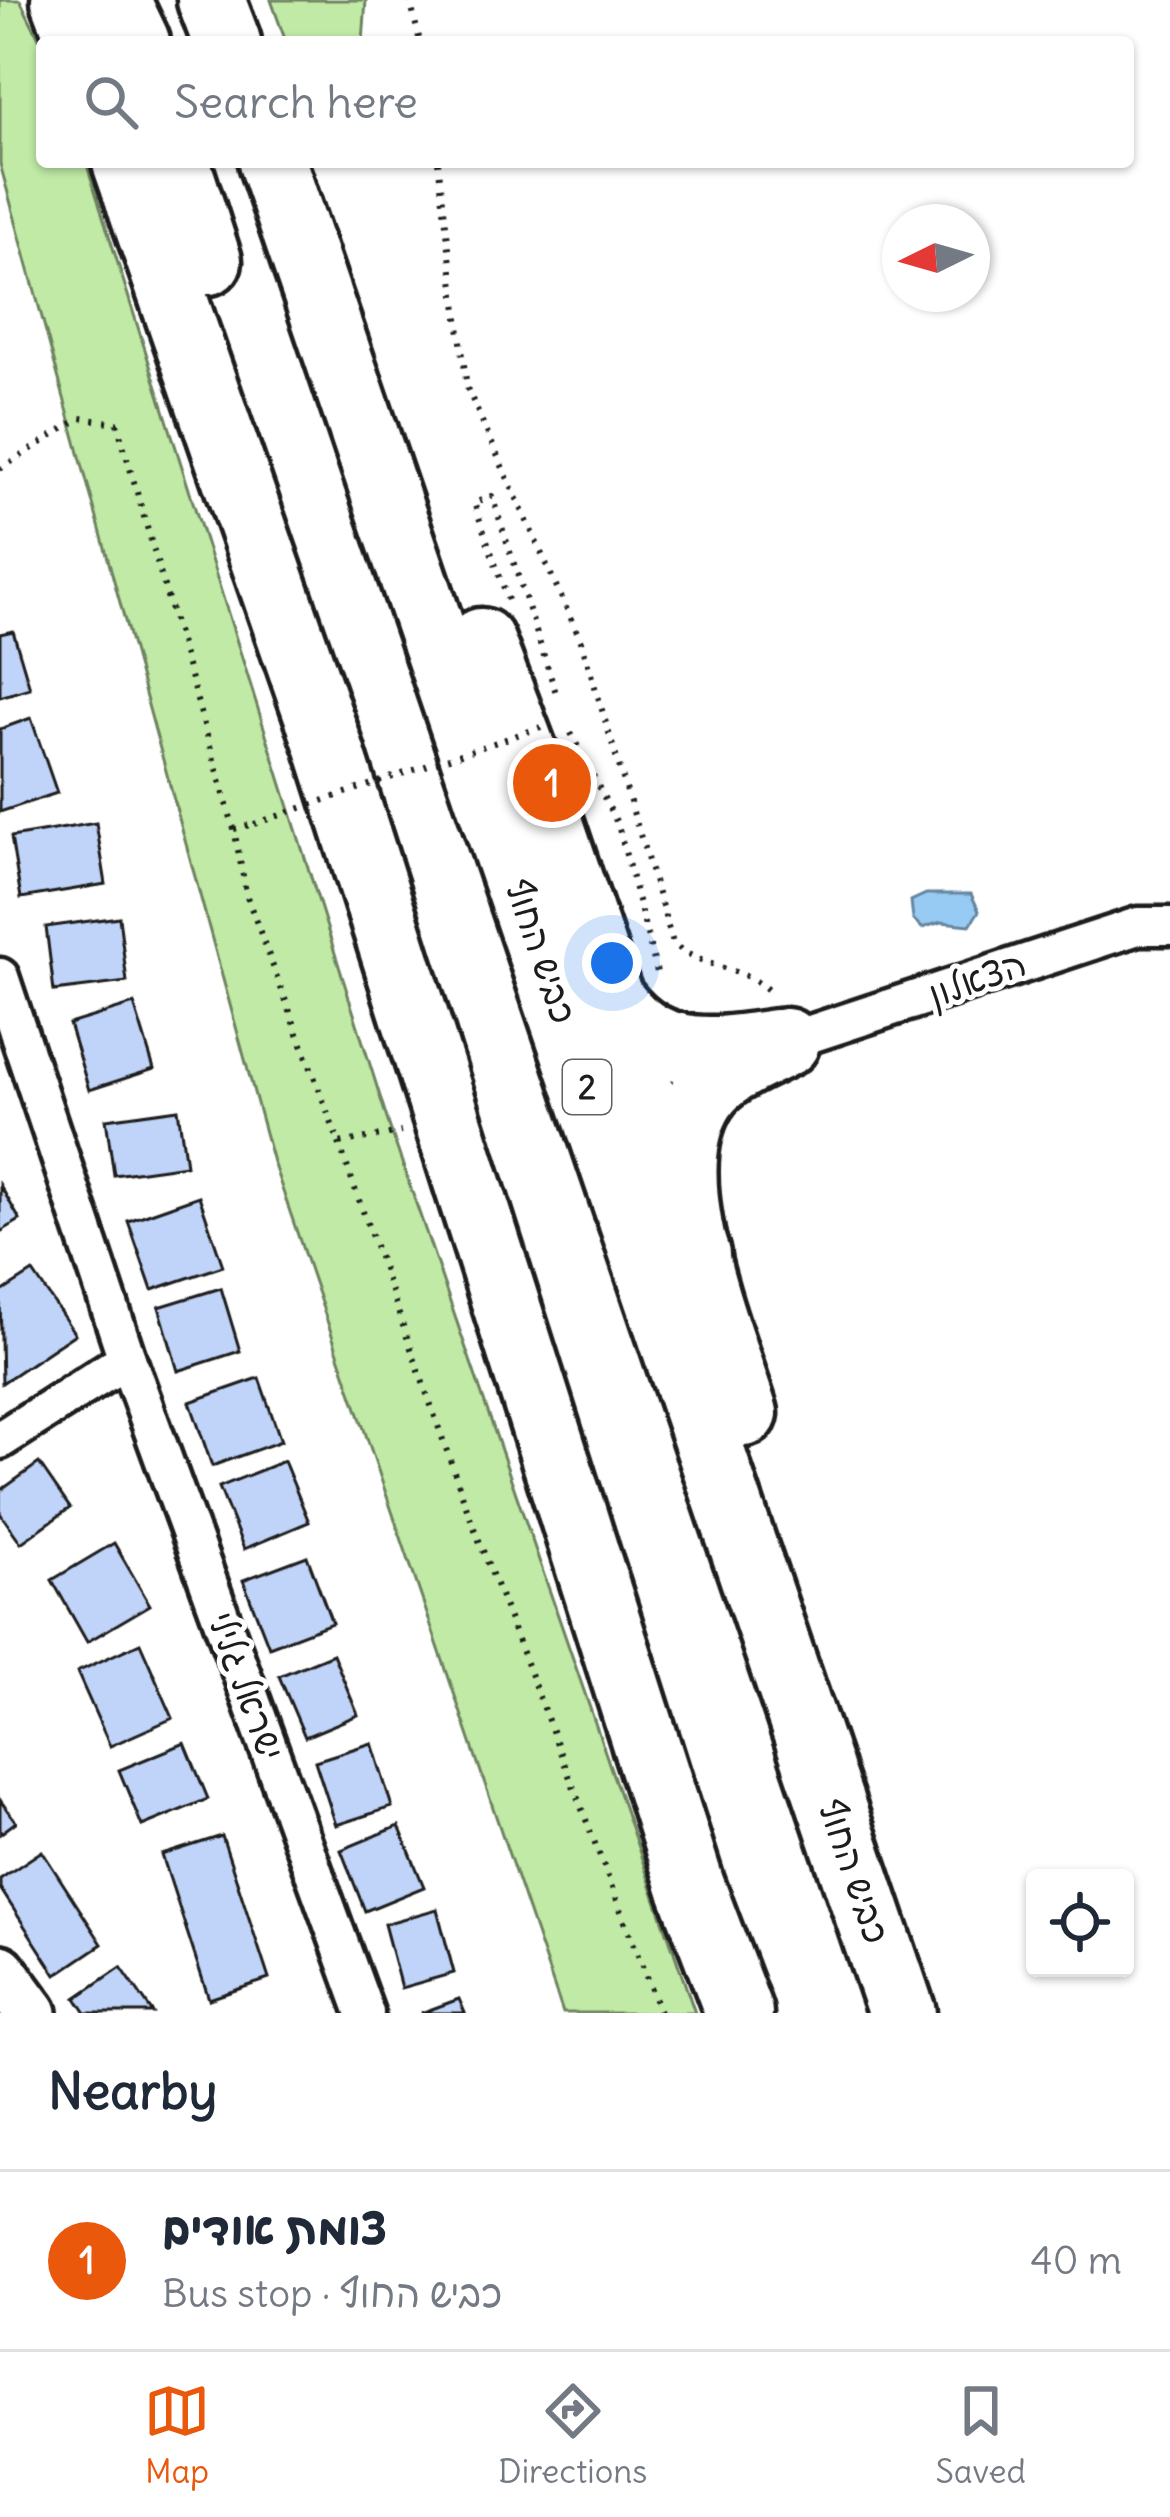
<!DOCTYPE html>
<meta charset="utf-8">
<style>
:root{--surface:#fff;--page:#f6f6f7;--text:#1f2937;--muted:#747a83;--line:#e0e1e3;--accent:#ea580c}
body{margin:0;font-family:Delius,"Playpen Sans Hebrew",sans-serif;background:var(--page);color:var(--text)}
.controls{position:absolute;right:36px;bottom:36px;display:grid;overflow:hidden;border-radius:12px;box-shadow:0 3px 9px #0004}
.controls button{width:108px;height:108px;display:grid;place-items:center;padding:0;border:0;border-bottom:3px solid var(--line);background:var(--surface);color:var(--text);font:60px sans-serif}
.compass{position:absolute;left:882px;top:204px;width:108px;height:108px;border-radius:50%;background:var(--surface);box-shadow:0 3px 9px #0004;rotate:265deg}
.you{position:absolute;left:612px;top:963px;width:42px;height:42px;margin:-30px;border:9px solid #fff;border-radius:50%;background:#1a73e8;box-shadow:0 0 0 18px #1a73e833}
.badge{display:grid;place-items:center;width:78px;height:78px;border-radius:50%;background:var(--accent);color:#fff;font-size:39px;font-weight:700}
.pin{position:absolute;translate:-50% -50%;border:6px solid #fff;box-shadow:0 3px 12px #0006}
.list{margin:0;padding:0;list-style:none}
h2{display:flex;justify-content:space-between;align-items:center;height:156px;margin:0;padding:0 48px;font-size:51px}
h2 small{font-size:39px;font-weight:400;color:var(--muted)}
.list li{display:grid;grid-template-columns:78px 1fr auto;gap:36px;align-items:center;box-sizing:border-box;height:180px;padding:0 48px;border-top:3px solid var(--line)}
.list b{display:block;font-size:45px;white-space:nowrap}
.list p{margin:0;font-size:39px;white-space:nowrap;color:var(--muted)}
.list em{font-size:39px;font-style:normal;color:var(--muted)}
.icon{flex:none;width:66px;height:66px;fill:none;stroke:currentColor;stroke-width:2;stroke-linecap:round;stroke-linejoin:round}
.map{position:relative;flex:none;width:1170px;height:2013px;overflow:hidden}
.search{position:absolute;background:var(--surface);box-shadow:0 3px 9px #0004;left:36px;right:36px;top:36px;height:132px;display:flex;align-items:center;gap:30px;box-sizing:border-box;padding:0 42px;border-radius:12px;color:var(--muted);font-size:45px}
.sheet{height:336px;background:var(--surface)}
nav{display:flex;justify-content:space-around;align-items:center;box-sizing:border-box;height:168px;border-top:3px solid var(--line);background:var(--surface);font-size:33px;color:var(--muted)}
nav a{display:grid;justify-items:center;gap:6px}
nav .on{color:var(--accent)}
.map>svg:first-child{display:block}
</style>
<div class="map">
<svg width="1170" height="2013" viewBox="0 0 1170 2013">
<rect width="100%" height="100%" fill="#fff"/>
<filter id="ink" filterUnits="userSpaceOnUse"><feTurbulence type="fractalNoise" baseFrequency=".00833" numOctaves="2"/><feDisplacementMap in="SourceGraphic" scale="24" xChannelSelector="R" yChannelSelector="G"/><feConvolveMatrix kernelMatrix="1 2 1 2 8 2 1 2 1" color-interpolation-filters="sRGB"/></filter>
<g filter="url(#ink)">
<g fill="#c0eaa6" stroke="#6e8361" stroke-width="3">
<polygon points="0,0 20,0 42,44 42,162 86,162 389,1125 695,2013 563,2013 273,1162 0,164"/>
<polygon points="271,0 366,0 363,42 286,42"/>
</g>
<polygon fill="#97cbf4" stroke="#66859e" stroke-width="3" points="971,894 979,911 970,925 941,922 922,928 913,919 911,901 926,894"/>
<g fill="#c0d4f9" stroke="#1c1c1c" stroke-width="3">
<polygon points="13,631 30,688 0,697 0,634"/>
<polygon points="31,718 57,793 0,812 0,729"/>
<polygon points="96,823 106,884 21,898 11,837"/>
<polygon points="119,917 127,982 54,991 46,927"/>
<polygon points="134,1004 154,1069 89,1090 69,1024"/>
<polygon points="178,1109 186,1165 114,1175 106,1119"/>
<polygon points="0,1185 20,1220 0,1232"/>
<polygon points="199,1196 223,1266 152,1290 128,1221"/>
<polygon points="33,1272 75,1334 2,1383 0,1293"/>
<polygon points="221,1288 240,1351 178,1371 159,1307"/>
<polygon points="259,1378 281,1441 212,1466 190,1402"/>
<polygon points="284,1461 309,1522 244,1549 219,1487"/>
<polygon points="39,1463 70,1508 21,1543 0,1513 0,1491"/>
<polygon points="114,1543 150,1605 87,1642 52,1580"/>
<polygon points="307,1556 332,1623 269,1647 243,1580"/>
<polygon points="140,1643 173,1718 110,1746 77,1672"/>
<polygon points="333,1654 358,1715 305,1737 279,1676"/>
<polygon points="185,1743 208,1799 142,1826 119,1770"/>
<polygon points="372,1743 392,1807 336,1825 315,1761"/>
<polygon points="0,1800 16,1822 0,1834"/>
<polygon points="399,1826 424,1887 365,1911 341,1850"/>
<polygon points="222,1836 269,1979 209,1999 162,1855"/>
<polygon points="42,1851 102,1944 56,1975 0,1888 0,1879"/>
<polygon points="437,1909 454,1973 401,1988 384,1924"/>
<polygon points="121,1967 153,2013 86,2013 76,1998"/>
<polygon points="459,1999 465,2013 421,2013"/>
</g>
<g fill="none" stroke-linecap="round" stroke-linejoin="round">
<defs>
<g id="street">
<polyline points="0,977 127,1359 365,2013"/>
<polyline points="786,1042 1138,926 1170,926"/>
<polyline points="0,1440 127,1359"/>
</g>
<polyline id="secondary" points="0,1971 31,2013"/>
<g id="highway">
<polyline points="65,0 81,42"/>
<polyline points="116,0 136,42"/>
<polyline points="211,0 227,42"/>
<polyline points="126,162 328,744 691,1886 739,2013"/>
<polyline points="176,162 208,261"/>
<polyline points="272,162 902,2013"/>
<polyline points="481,642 546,812 696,1255"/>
<path d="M605,992C650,1061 704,1054 777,1043"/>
<path d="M744,1413C719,1331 651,1177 702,1098C720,1070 757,1057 786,1042"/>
</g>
</defs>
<use href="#street" stroke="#1c1c1c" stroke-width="45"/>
<use href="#secondary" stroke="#1c1c1c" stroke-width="60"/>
<use href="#highway" stroke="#1c1c1c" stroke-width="75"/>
<g stroke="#1c1c1c" stroke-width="6" stroke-dasharray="3 9" stroke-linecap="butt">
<polyline points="410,0 420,42"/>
<path d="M438,162L467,388L581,641L673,943C702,970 744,965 771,993"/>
<polyline points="0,469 81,418 117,423 234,829 247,897 339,1143 401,1132"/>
<polyline points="508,600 474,503 492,496 556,693"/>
<polyline points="571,733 618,825 659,980"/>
<polyline points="234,829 254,824"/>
<polyline points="339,1143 469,1514 660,2013"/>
</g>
<use href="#street" stroke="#fff" stroke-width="36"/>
<use href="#secondary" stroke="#fff" stroke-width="51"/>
<use href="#highway" stroke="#fff" stroke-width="66"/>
<polyline stroke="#1c1c1c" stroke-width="6" stroke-dasharray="3 9" stroke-linecap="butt" points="254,824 550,724"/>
</g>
</g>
<g text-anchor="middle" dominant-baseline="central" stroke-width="10" stroke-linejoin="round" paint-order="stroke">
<rect fill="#fff" stroke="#606060" stroke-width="3" x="563" y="1060" width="48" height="54" rx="9"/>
<g font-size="33" font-weight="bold" fill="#1c1c1c">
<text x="587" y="1087">2</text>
</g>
<g font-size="36" fill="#1c1c1c" stroke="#fff">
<text transform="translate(541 951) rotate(71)">כביש החוף</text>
<text transform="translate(977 979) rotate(-20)">הצאלון</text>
<text transform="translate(246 1686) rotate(70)">ישראל גלילי</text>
<text transform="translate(854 1871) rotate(71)">כביש החוף</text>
</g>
</g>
</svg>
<div class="controls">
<button><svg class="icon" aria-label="locate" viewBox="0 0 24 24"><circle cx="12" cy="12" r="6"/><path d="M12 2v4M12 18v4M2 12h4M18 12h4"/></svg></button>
</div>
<svg class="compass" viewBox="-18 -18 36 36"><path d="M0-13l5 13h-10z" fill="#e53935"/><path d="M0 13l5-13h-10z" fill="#747a83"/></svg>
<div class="you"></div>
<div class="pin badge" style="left:552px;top:783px">1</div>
<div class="search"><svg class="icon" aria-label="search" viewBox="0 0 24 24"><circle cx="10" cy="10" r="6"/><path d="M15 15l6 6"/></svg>Search here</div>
</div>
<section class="sheet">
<h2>Nearby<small></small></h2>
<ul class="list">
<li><span class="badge">1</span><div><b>צומת אודים</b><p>Bus stop · כביש החוף</p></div><em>40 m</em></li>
</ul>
</section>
<nav>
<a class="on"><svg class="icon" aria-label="map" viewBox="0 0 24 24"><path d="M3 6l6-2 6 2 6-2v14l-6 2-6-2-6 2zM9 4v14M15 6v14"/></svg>Map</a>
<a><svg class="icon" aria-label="directions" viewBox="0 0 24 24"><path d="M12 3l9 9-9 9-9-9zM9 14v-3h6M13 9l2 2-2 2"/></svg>Directions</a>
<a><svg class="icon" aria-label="saved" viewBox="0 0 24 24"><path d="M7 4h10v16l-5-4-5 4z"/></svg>Saved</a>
</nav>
